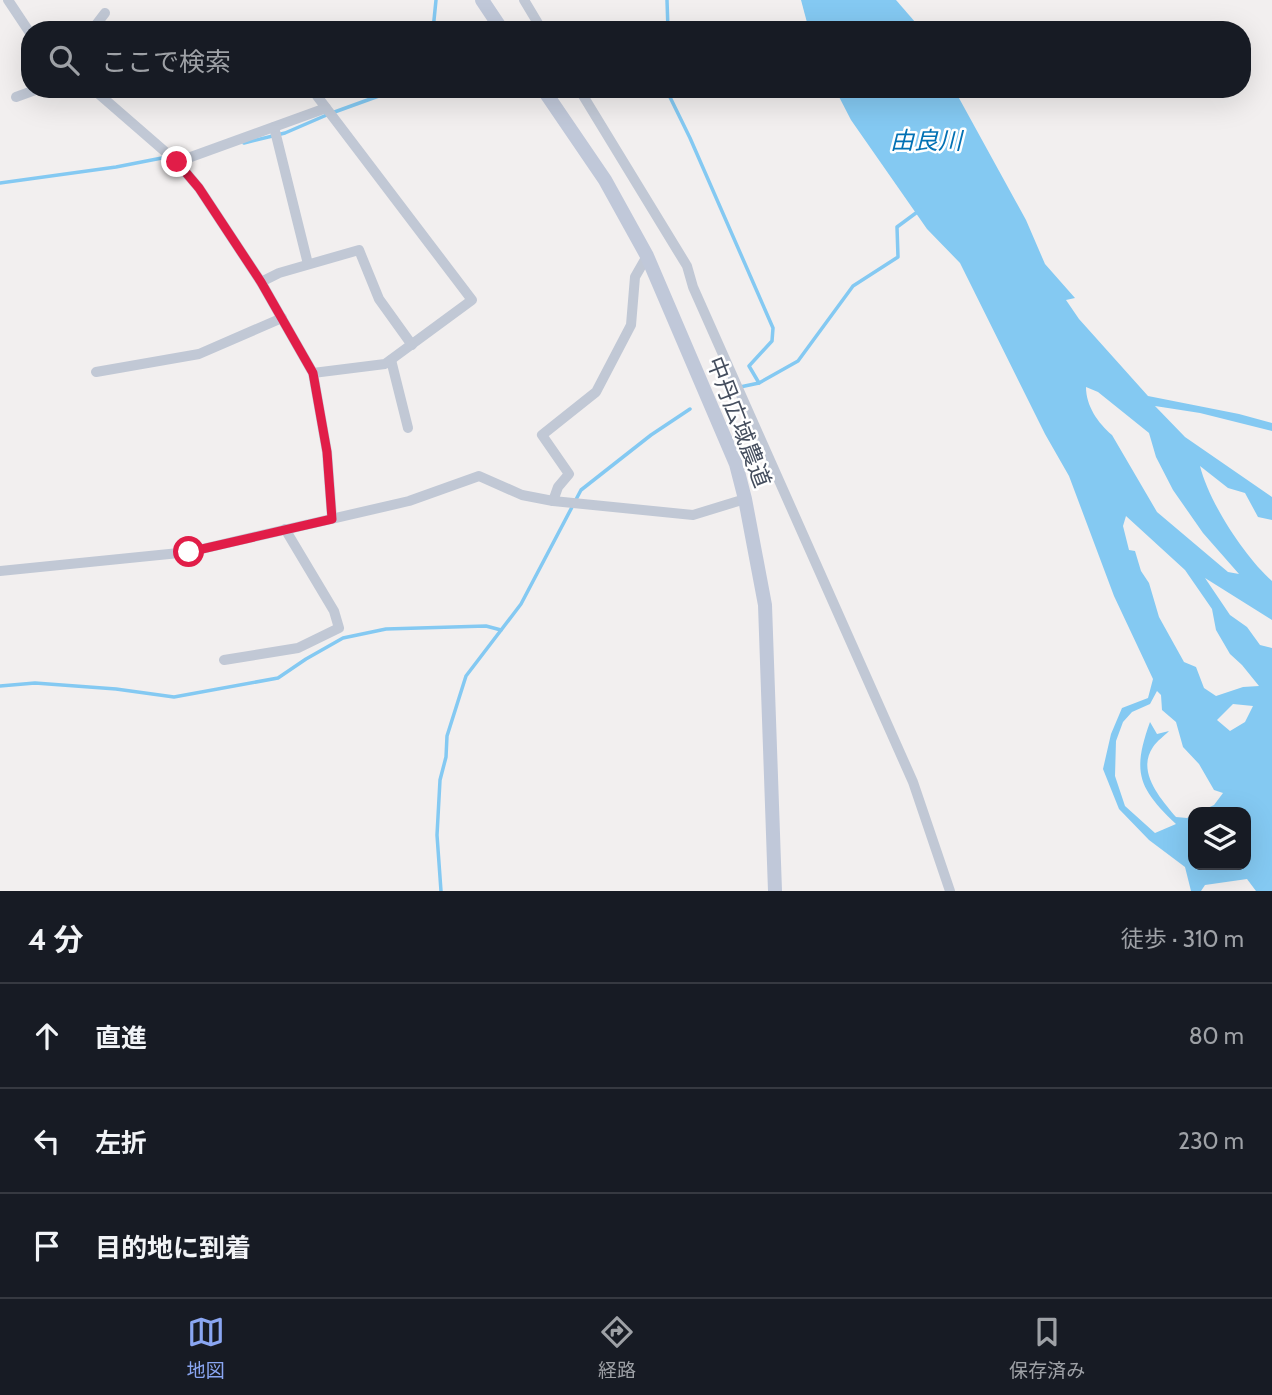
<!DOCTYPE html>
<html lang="ja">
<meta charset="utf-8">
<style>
:root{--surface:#171b24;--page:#242831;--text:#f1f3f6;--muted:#9ea1a6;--line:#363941;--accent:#8aa6f2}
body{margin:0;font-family:Cabin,"Noto Sans JP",sans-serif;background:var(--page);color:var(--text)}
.controls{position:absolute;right:21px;bottom:21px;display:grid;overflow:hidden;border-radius:14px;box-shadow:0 7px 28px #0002}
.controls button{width:63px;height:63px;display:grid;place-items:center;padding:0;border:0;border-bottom:2px solid var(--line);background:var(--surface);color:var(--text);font:35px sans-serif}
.stop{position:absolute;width:21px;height:21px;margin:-16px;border:5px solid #e11d48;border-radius:50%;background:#fff}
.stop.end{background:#e11d48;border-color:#fff;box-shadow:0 2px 7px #0008}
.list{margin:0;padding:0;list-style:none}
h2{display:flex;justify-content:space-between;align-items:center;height:91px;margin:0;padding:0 28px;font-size:30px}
h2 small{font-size:23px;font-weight:400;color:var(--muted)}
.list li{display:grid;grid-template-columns:46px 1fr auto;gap:21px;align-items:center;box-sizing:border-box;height:105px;padding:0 28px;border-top:2px solid var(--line)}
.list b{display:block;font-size:26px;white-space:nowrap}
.list em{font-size:23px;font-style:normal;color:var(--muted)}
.icon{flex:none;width:38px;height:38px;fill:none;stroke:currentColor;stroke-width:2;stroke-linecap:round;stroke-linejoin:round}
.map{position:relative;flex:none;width:1272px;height:891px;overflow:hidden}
.search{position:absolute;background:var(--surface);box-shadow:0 7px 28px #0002;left:21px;right:21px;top:21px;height:77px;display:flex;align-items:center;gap:18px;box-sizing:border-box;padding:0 24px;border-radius:28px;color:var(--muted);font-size:26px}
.sheet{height:406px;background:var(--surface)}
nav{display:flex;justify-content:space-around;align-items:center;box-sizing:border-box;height:98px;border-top:2px solid var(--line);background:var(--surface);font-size:19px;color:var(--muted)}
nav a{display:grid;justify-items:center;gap:4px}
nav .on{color:var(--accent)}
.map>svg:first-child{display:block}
</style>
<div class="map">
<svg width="1272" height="891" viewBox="0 0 1272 891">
<rect width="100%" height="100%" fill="#f2efef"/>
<g fill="#84c9f2" fill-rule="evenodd">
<polygon points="801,0 896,0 922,30 809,30"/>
<path d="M835,89H954L1026,220L1045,264L1075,298L1066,300L1079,319L1148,396L1239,414L1272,423V431L1200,413L1155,406L1185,437L1272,497V520L1258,517L1245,493L1228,488L1200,466C1209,502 1244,556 1272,581V620L1205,578L1230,615L1247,627L1260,645L1272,648V891H1256L1247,879L1205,885L1201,891H1191L1185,867L1149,840L1119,809L1103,769L1111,734L1122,708L1148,698L1153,679L1114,596L1069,476L1045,434L960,263L927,229L851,120ZM1086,387L1098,392L1149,433L1156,457L1173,490L1203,533L1239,574L1228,572L1157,512L1112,435C1098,423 1086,406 1086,387ZM1126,516L1185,570L1212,609L1216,630L1230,654L1242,665L1259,686L1243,687L1216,696L1204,688L1196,667L1184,662L1159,617L1149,583L1141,571L1135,551L1129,550L1123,526ZM1157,691L1161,695L1162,710L1176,722L1183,747L1199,764L1214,790L1223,793L1214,805L1199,812H1246V865H1193V815L1187,818L1176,817C1161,799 1136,772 1153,747C1157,741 1164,736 1169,731L1157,734L1150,722C1132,772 1138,788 1176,824L1155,833L1125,806L1115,776L1116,741L1123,722L1132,712L1150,704ZM1233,704L1253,706L1245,722L1230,731L1217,720Z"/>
</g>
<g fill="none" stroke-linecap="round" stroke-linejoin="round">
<g stroke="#84c9f2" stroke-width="3.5">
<polyline points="667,0 668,30"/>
<polyline points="433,30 436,0"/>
<polyline points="666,89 690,138 773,328 772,341 749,366 759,383"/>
<polyline points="244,143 285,133 329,114 398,89"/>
<polyline points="0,183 116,167 167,157"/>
<polyline points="740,387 759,383 798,361 853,286 898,257 897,227 920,210"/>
<polyline points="0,686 35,683 116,689 174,697 278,678 306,659 343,638 386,629 486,626 501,630"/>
<polyline points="441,891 437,835 440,780 446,757 447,736 466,676 521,604 581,490 651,435 690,409"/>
</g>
<g stroke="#c1c8d5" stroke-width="10">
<polyline points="8,0 30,33"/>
<polyline points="524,0 542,30"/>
<polyline points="92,30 105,13"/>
<polyline points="93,89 177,162 199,188 261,282 313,373 327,452 332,518"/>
<polyline points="579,89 687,266 693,287 913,782 950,891"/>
<polyline points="16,97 38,89"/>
<polyline points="274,127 308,264"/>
<polyline points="177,162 326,108"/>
<polyline points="261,282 279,273 359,250 379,299 412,345"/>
<polyline points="391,360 408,428"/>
<polyline points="96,372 199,354 282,318"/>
<polyline points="313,373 385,364 472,300 317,96"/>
<polyline points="553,501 558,487 569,474 542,435 596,392 631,325 635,277 647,256"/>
<polyline points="0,571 189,552 409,501 479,476 522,495 553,501 693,515 745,499"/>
<polyline points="224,660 298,648 339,628 334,611 285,529"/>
</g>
<g stroke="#c0c8d9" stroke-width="14">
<polyline points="482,0 502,30"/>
<polyline points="543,89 605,180 647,256 736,464 745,499 765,605 775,891"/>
</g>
</g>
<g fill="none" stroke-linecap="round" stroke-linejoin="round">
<polyline stroke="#e11d48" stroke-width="9" points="177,162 199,188 261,282 313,373 327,452 332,519 189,552"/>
</g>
<g text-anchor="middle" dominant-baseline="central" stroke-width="5" stroke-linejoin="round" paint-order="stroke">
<g font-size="23" fill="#454e5e" stroke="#fff">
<text transform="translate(739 422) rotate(69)">中丹広域農道</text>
</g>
<g font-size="24" font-style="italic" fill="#0271b4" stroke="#fff">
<text x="926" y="140">由良川</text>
</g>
</g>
</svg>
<div class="controls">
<button><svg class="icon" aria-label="layers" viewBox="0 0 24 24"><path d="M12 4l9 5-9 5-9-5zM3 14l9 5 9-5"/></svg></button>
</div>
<div class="stop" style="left:189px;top:552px"></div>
<div class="stop end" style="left:177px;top:162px"></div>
<div class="search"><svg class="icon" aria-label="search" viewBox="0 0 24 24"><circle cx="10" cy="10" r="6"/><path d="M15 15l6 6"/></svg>ここで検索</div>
</div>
<section class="sheet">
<h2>4 分<small>徒歩 · 310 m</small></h2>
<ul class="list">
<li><svg class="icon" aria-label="ahead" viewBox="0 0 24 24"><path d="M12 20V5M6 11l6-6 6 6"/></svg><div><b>直進</b></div><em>80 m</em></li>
<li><svg class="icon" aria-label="left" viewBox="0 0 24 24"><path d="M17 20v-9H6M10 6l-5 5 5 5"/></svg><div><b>左折</b></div><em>230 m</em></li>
<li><svg class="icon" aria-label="arrive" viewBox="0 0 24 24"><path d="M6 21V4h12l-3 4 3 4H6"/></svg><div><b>目的地に到着</b></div></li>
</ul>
</section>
<nav>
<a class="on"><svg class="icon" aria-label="map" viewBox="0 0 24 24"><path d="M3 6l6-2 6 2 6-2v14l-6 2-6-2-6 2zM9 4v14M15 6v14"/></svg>地図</a>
<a><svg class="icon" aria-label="directions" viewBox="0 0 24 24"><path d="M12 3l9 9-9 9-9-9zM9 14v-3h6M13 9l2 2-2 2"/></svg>経路</a>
<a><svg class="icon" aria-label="saved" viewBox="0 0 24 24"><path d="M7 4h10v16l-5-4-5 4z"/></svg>保存済み</a>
</nav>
